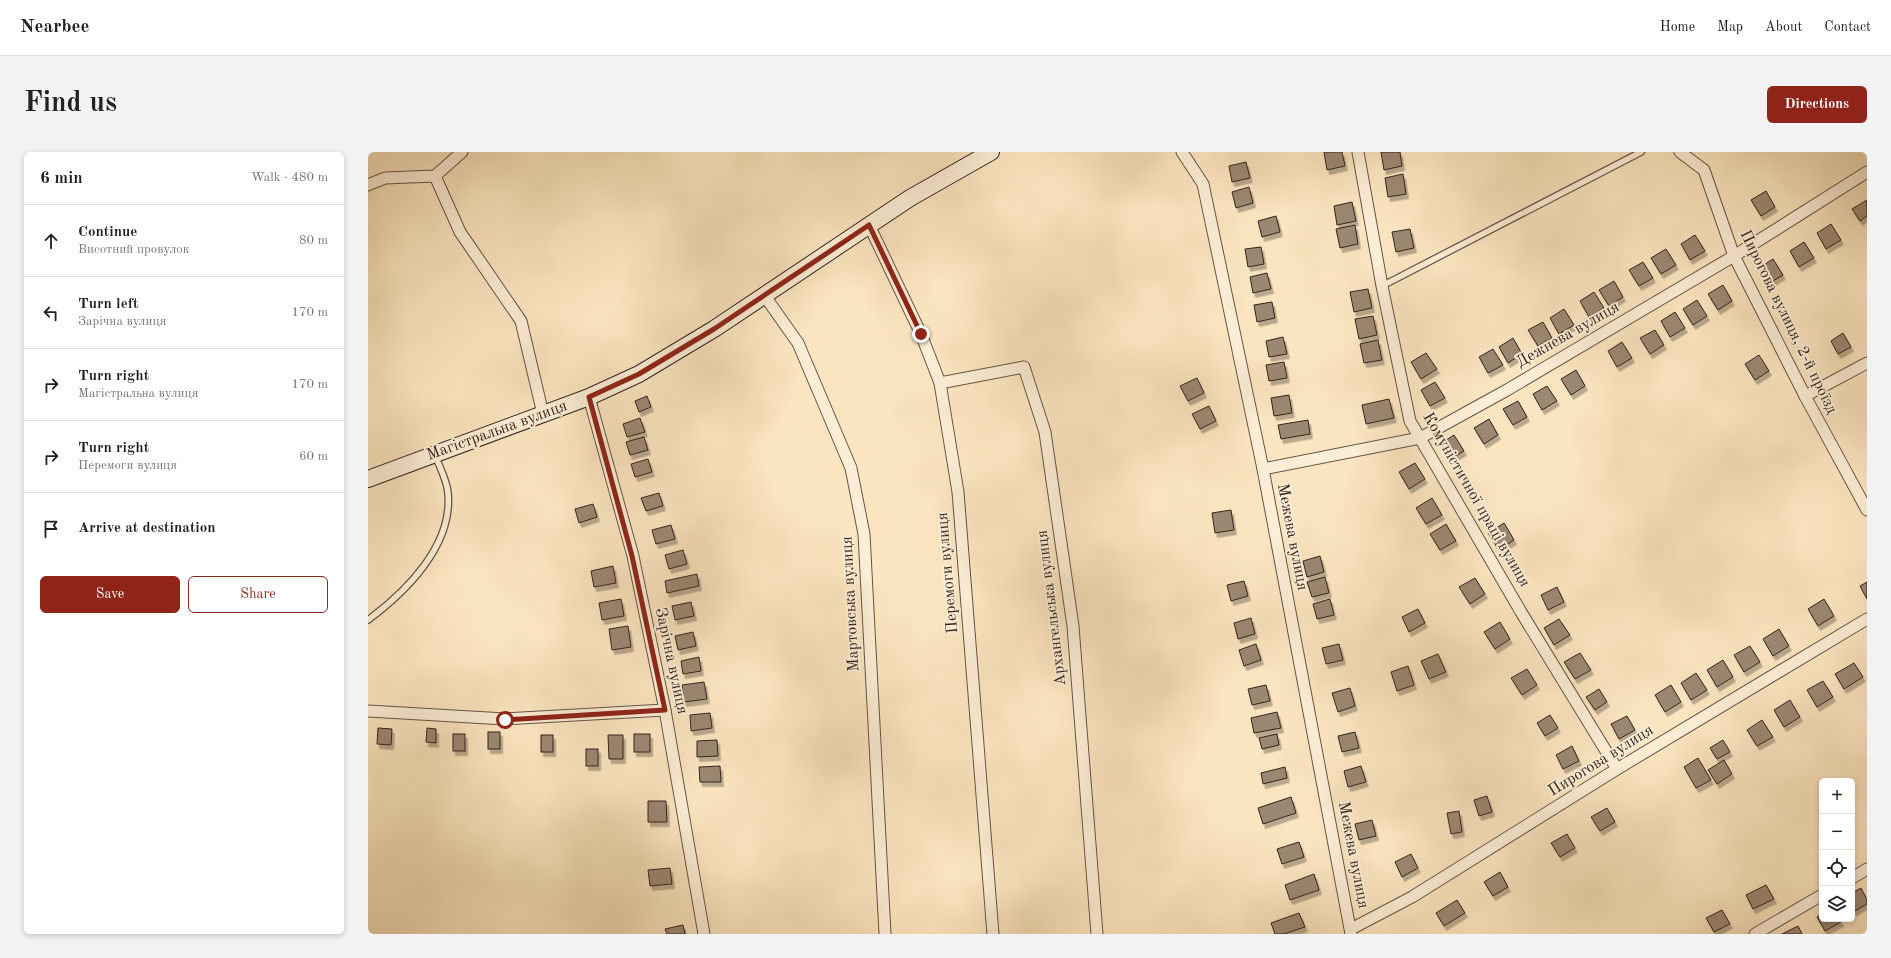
<!DOCTYPE html>
<meta charset="utf-8">
<style>
:root{--surface:#fff;--page:#f2f2f2;--text:#222;--muted:#767676;--line:#e0e0e0;--accent:#8f2418}
body{margin:0;font-family:"Old Standard TT",serif;background:var(--page);color:var(--text)}
.controls{position:absolute;right:12px;bottom:12px;display:grid;overflow:hidden;border-radius:6px;box-shadow:0 2px 6px #0003}
.controls button{width:36px;height:36px;display:grid;place-items:center;padding:0;border:0;border-bottom:1px solid var(--line);background:var(--surface);color:var(--text);font:20px sans-serif}
.stop{position:absolute;width:12px;height:12px;margin:-9px;border:3px solid #8f2418;border-radius:50%;background:#fff}
.stop.end{background:#8f2418;border-color:#fff;box-shadow:0 1px 4px #0008}
.list{margin:0;padding:0;list-style:none}
h2{display:flex;justify-content:space-between;align-items:center;height:52px;margin:0;padding:0 16px;font-size:17px}
h2 small{font-size:13px;font-weight:400;color:var(--muted)}
.list li{display:grid;grid-template-columns:26px 1fr auto;gap:12px;align-items:center;box-sizing:border-box;height:72px;padding:0 16px;border-top:1px solid var(--line)}
.list b{display:block;font-size:15px;white-space:nowrap}
.list p{margin:0;font-size:13px;white-space:nowrap;color:var(--muted)}
.list em{font-size:13px;font-style:normal;color:var(--muted)}
.actions{display:flex;gap:8px;padding:12px 16px}
.actions a{flex:1;padding:9px 0;border:1px solid var(--accent);border-radius:6px;text-align:center;font-size:14px;color:var(--accent)}
.actions .main{background:var(--accent);color:#fff}
.icon{flex:none;width:22px;height:22px;fill:none;stroke:currentColor;stroke-width:2;stroke-linecap:round;stroke-linejoin:round}
.map{position:relative;flex:none;width:1499px;height:782px;overflow:hidden;border-radius:6px}
header{display:flex;align-items:center;gap:24px;box-sizing:border-box;height:56px;padding:0 20px;background:var(--surface);border-bottom:1px solid var(--line)}
header strong{font-size:19px}
nav{display:flex;gap:22px;margin-inline-start:auto;font-size:14px}
.intro{display:flex;align-items:center;justify-content:space-between;box-sizing:border-box;height:96px;padding:0 24px}
h1{margin:0;font-size:28px}
.button{padding:10px 18px;border-radius:6px;background:var(--accent);color:#fff;font-size:14px;font-weight:700}
main{display:flex;gap:24px;padding:0 24px}
aside{flex:1;background:var(--surface);border-radius:6px;box-shadow:0 2px 6px #0003}
.map>svg:first-child{display:block}
</style>
<header>
<strong>Nearbee</strong>
<nav><a>Home</a><a>Map</a><a>About</a><a>Contact</a></nav>
</header>
<div class="intro"><h1>Find us</h1><a class="button">Directions</a></div>
<main>
<aside>
<h2>6 min<small>Walk · 480 m</small></h2>
<ul class="list">
<li><svg class="icon" aria-label="ahead" viewBox="0 0 24 24"><path d="M12 20V5M6 11l6-6 6 6"/></svg><div><b>Continue</b><p>Висотний провулок</p></div><em>80 m</em></li>
<li><svg class="icon" aria-label="left" viewBox="0 0 24 24"><path d="M17 20v-9H6M10 6l-5 5 5 5"/></svg><div><b>Turn left</b><p>Зарічна вулиця</p></div><em>170 m</em></li>
<li><svg class="icon" aria-label="right" viewBox="0 0 24 24"><path d="M7 20v-9h11M14 6l5 5-5 5"/></svg><div><b>Turn right</b><p>Магістральна вулиця</p></div><em>170 m</em></li>
<li><svg class="icon" aria-label="right" viewBox="0 0 24 24"><path d="M7 20v-9h11M14 6l5 5-5 5"/></svg><div><b>Turn right</b><p>Перемоги вулиця</p></div><em>60 m</em></li>
<li><svg class="icon" aria-label="arrive" viewBox="0 0 24 24"><path d="M6 21V4h12l-3 4 3 4H6"/></svg><div><b>Arrive at destination</b></div></li>
</ul>
<div class="actions"><a class="main">Save</a><a>Share</a></div>
</aside>
<div class="map">
<svg width="1499" height="782" viewBox="0 0 1499 782">
<defs>
<filter id="shadow"><feDropShadow dx="2.5" dy="4.5" stdDeviation="0" flood-color="#0004"/></filter>
</defs>
<rect width="100%" height="100%" fill="#fbe5c0"/>
<filter id="stains"><feTurbulence type="fractalNoise" baseFrequency=".005" numOctaves="4"/><feColorMatrix values="0 0 0 0 .2 0 0 0 0 .09 0 0 0 0 .02 0 0 0 .5 -.17"/></filter>
<radialGradient id="worn" r=".72"><stop offset=".6" stop-color="#630" stop-opacity="0"/><stop offset="1" stop-color="#630" stop-opacity=".3"/></radialGradient>
<g fill="#9b8872" stroke="#32231d" filter="url(#shadow)">
<polygon points="956,0 974,0 977,14 959,18"/>
<polygon points="1013,0 1032,0 1034,14 1016,18"/>
<polygon points="878,10 882,26 864,30 861,14"/>
<polygon points="1035,22 1038,42 1020,45 1017,26"/>
<polygon points="881,35 885,51 868,56 864,40"/>
<polygon points="1398,39 1407,55 1393,64 1383,48"/>
<polygon points="1499,48 1499,64 1492,69 1484,57"/>
<polygon points="984,50 988,69 969,73 966,54"/>
<polygon points="908,64 912,80 894,85 890,69"/>
<polygon points="1463,72 1473,88 1458,97 1449,81"/>
<polygon points="987,73 990,92 972,96 968,77"/>
<polygon points="1042,77 1046,96 1028,100 1024,80"/>
<polygon points="1327,83 1337,99 1322,108 1313,92"/>
<polygon points="1436,90 1446,106 1431,115 1422,99"/>
<polygon points="893,95 896,112 880,115 877,97"/>
<polygon points="1298,97 1308,113 1293,122 1283,106"/>
<polygon points="1405,107 1415,123 1400,132 1391,116"/>
<polygon points="1275,110 1285,126 1271,134 1261,118"/>
<polygon points="899,121 903,137 885,141 882,125"/>
<polygon points="1246,129 1255,145 1241,154 1231,138"/>
<polygon points="1355,133 1364,149 1350,158 1340,142"/>
<polygon points="1000,137 1004,156 986,160 982,140"/>
<polygon points="1226,140 1236,156 1221,165 1212,149"/>
<polygon points="1329,148 1339,164 1325,173 1315,157"/>
<polygon points="904,150 907,166 889,170 886,153"/>
<polygon points="1196,157 1206,173 1191,182 1182,166"/>
<polygon points="1307,160 1317,176 1302,185 1293,169"/>
<polygon points="1005,164 1009,183 991,187 987,167"/>
<polygon points="1175,170 1184,186 1170,194 1160,178"/>
<polygon points="1287,178 1296,193 1282,202 1272,186"/>
<polygon points="1475,181 1483,195 1470,202 1463,189"/>
<polygon points="915,185 919,202 901,205 898,189"/>
<polygon points="1145,186 1154,202 1140,211 1131,195"/>
<polygon points="1010,188 1014,208 996,211 992,192"/>
<polygon points="1254,190 1264,206 1249,215 1240,199"/>
<polygon points="1125,197 1135,213 1120,221 1111,205"/>
<polygon points="1058,201 1069,217 1053,227 1043,210"/>
<polygon points="1391,203 1401,219 1387,228 1377,212"/>
<polygon points="916,210 919,226 901,229 898,213"/>
<polygon points="1208,218 1217,234 1203,243 1193,227"/>
<polygon points="829,226 836,241 820,249 812,234"/>
<polygon points="1067,230 1077,246 1062,254 1053,238"/>
<polygon points="1179,234 1189,249 1174,258 1165,242"/>
<polygon points="921,243 924,261 906,264 903,246"/>
<polygon points="279,244 283,255 271,260 267,249"/>
<polygon points="1021,247 1026,266 998,272 994,253"/>
<polygon points="1150,249 1159,265 1145,273 1135,257"/>
<polygon points="841,254 848,269 832,277 824,262"/>
<polygon points="272,266 277,280 259,285 255,272"/>
<polygon points="1121,267 1130,283 1116,292 1106,276"/>
<polygon points="940,268 942,282 913,287 910,273"/>
<polygon points="1086,283 1096,299 1081,308 1072,292"/>
<polygon points="276,285 280,298 262,303 258,290"/>
<polygon points="280,307 284,320 267,325 263,312"/>
<polygon points="1047,311 1057,327 1041,337 1031,320"/>
<polygon points="291,341 295,354 278,359 273,346"/>
<polygon points="1064,346 1074,363 1058,372 1048,356"/>
<polygon points="225,352 229,365 211,371 207,357"/>
<polygon points="863,358 866,378 847,381 844,361"/>
<polygon points="1136,371 1146,388 1131,398 1120,381"/>
<polygon points="1078,372 1088,389 1072,398 1062,382"/>
<polygon points="303,373 307,387 288,392 284,378"/>
<polygon points="315,398 319,412 301,417 297,403"/>
<polygon points="952,404 956,420 939,425 935,409"/>
<polygon points="245,414 248,431 226,435 223,419"/>
<polygon points="329,422 331,434 299,441 297,429"/>
<polygon points="957,425 961,441 944,445 939,430"/>
<polygon points="1107,426 1117,442 1102,452 1091,435"/>
<polygon points="876,429 880,444 863,449 859,433"/>
<polygon points="1499,430 1499,447 1492,434"/>
<polygon points="1189,435 1196,450 1180,458 1173,443"/>
<polygon points="253,447 256,464 234,468 231,451"/>
<polygon points="962,447 966,463 949,467 945,452"/>
<polygon points="1456,447 1466,464 1450,474 1440,457"/>
<polygon points="323,450 326,464 307,468 304,454"/>
<polygon points="1050,457 1057,471 1041,480 1034,465"/>
<polygon points="883,466 887,482 870,487 866,471"/>
<polygon points="1191,467 1202,483 1186,493 1176,476"/>
<polygon points="1132,470 1142,487 1127,497 1116,480"/>
<polygon points="260,474 263,495 244,498 241,477"/>
<polygon points="1411,477 1421,494 1405,504 1395,487"/>
<polygon points="325,480 328,494 310,498 307,484"/>
<polygon points="888,492 893,508 876,514 871,498"/>
<polygon points="971,492 975,508 958,512 954,496"/>
<polygon points="1382,494 1392,510 1376,520 1366,503"/>
<polygon points="1212,501 1223,518 1207,527 1196,510"/>
<polygon points="1070,502 1078,520 1061,527 1053,509"/>
<polygon points="331,505 333,519 315,522 313,509"/>
<polygon points="1355,508 1365,525 1349,535 1339,518"/>
<polygon points="1486,511 1495,525 1476,537 1467,522"/>
<polygon points="1040,514 1046,533 1029,539 1023,520"/>
<polygon points="1159,517 1169,533 1154,543 1143,526"/>
<polygon points="1328,521 1339,538 1323,548 1313,531"/>
<polygon points="1455,529 1465,545 1449,555 1439,538"/>
<polygon points="336,530 339,547 316,550 314,533"/>
<polygon points="898,533 902,549 884,553 880,537"/>
<polygon points="1303,533 1313,550 1297,560 1287,543"/>
<polygon points="982,536 987,554 970,560 964,541"/>
<polygon points="1231,537 1239,550 1227,558 1218,545"/>
<polygon points="1422,548 1432,565 1416,575 1406,558"/>
<polygon points="909,560 913,576 886,581 883,566"/>
<polygon points="342,561 344,576 323,579 322,563"/>
<polygon points="1182,563 1190,576 1177,584 1169,571"/>
<polygon points="1259,564 1267,578 1251,587 1243,572"/>
<polygon points="1394,568 1405,585 1389,594 1379,578"/>
<polygon points="10,576 24,577 23,593 9,592"/>
<polygon points="59,576 68,577 68,591 58,590"/>
<rect x="120" y="580" width="12" height="17"/>
<polygon points="987,580 991,596 974,600 970,584"/>
<rect x="85" y="582" width="12" height="17"/>
<rect x="266" y="582" width="16" height="18"/>
<polygon points="909,582 911,593 894,597 891,586"/>
<rect x="173" y="583" width="12" height="17"/>
<polygon points="240,583 255,583 255,607 241,607"/>
<polygon points="349,588 350,604 329,605 329,589"/>
<polygon points="1355,588 1362,600 1349,607 1342,596"/>
<polygon points="1204,594 1211,609 1195,617 1188,603"/>
<rect x="218" y="597" width="12" height="17"/>
<polygon points="1330,606 1343,628 1328,636 1316,615"/>
<polygon points="1356,608 1364,622 1349,632 1340,618"/>
<polygon points="352,614 353,630 332,630 331,615"/>
<polygon points="993,614 998,630 980,635 976,619"/>
<polygon points="917,615 919,626 895,632 893,621"/>
<polygon points="1119,644 1124,660 1111,664 1106,648"/>
<polygon points="923,645 928,661 895,672 890,656"/>
<polygon points="280,649 298,649 299,670 280,670"/>
<polygon points="1239,656 1247,670 1232,679 1223,665"/>
<polygon points="1091,659 1094,680 1083,682 1079,661"/>
<polygon points="1004,668 1008,684 991,688 987,672"/>
<polygon points="1199,682 1207,696 1192,705 1183,691"/>
<polygon points="931,690 936,705 914,712 909,697"/>
<polygon points="1043,702 1050,716 1034,725 1027,710"/>
<polygon points="302,716 304,732 282,734 280,718"/>
<polygon points="1132,720 1140,735 1125,744 1116,730"/>
<polygon points="946,722 951,738 922,748 917,733"/>
<polygon points="1398,733 1406,747 1385,757 1378,743"/>
<polygon points="1493,736 1499,748 1499,752 1485,760 1484,741"/>
<polygon points="1089,748 1097,761 1076,774 1068,761"/>
<polygon points="1354,758 1362,772 1346,780 1338,766"/>
<polygon points="931,761 937,775 916,782 907,782 903,771"/>
<polygon points="1454,762 1454,767 1471,767 1473,770 1457,779 1449,765"/>
<polygon points="315,773 317,782 299,782 297,777"/>
<polygon points="1430,774 1434,782 1414,782"/>
</g>
<g fill="none" stroke-linecap="round" stroke-linejoin="round">
<defs>
<g id="service">
<polyline points="1014,134 1273,0"/>
<path d="M0,468C39,439 85,393 80,341C79,328 71,314 67,303"/>
</g>
<g id="minor">
<polyline points="814,0 835,32 895,317 983,782"/>
<polyline points="990,0 1014,134 1042,269 1153,460 1249,617"/>
<polyline points="1312,0 1336,18 1366,104 1437,244 1499,358"/>
<polyline points="67,24 92,80 153,169 175,262"/>
<polyline points="0,33 17,26 67,24 94,0"/>
<polyline points="501,73 553,182 572,231 590,340 625,782"/>
<polyline points="396,143 430,191 483,316 496,382 517,782"/>
<polyline points="572,231 656,215 677,280 705,474 729,782"/>
<polyline points="1437,244 1499,211"/>
<polyline points="221,245 265,404 297,558 336,782"/>
<polyline points="895,317 1052,286 1139,238 1366,104 1499,20"/>
<polyline points="0,559 137,567 297,558"/>
<polyline points="1484,726 1499,717"/>
<polyline points="983,777 1044,745 1249,617 1499,467"/>
<polyline points="1387,782 1454,743"/>
</g>
<polyline id="secondary" points="0,327 221,245 271,222 346,177 542,46 623,0"/>
</defs>
<use href="#service" stroke="#645446" stroke-width="8"/>
<use href="#minor" stroke="#645446" stroke-width="13"/>
<use href="#secondary" stroke="#32231d" stroke-width="18"/>
<use href="#service" stroke="#fceed6" stroke-width="5.5"/>
<use href="#minor" stroke="#fceed6" stroke-width="11"/>
<use href="#secondary" stroke="#fceed6" stroke-width="16"/>
</g>
<g fill="none" stroke-linecap="round" stroke-linejoin="round">
<polyline stroke="#8f2418" stroke-width="5" points="137,568 297,558 264,404 221,245 271,222 346,177 501,73 553,182"/>
</g>
<g text-anchor="middle" dominant-baseline="central" stroke-width="4" stroke-linejoin="round" paint-order="stroke">
<g font-size="16" fill="#32231d" stroke="#fceed6">
<text transform="translate(1420 170) rotate(64)">Пирогова вулиця, 2-й проїзд</text>
<text transform="translate(1200 183) rotate(-30)">Дежнева вулиця</text>
<text transform="translate(129 279) rotate(-20)">Магістральна вулиця</text>
<text transform="translate(1108 348) rotate(60)">Комуністичної праці вулиця</text>
<text transform="translate(924 385) rotate(79)">Межева вулиця</text>
<text transform="translate(580 421) rotate(-95)">Перемоги вулиця</text>
<text transform="translate(483 452) rotate(-93)">Мартовська вулиця</text>
<text transform="translate(684 456) rotate(-97)">Архангельська вулиця</text>
<text transform="translate(303 509) rotate(78)">Зарічна вулиця</text>
<text transform="translate(1233 609) rotate(-32)">Пирогова вулиця</text>
<text transform="translate(985 703) rotate(79)">Межева вулиця</text>
</g>
</g>
<rect width="100%" height="100%" filter="url(#stains)"/>
<rect width="100%" height="100%" fill="url(#worn)"/>
</svg>
<div class="controls">
<button>+</button>
<button>−</button>
<button><svg class="icon" aria-label="locate" viewBox="0 0 24 24"><circle cx="12" cy="12" r="6"/><path d="M12 2v4M12 18v4M2 12h4M18 12h4"/></svg></button>
<button><svg class="icon" aria-label="layers" viewBox="0 0 24 24"><path d="M12 4l9 5-9 5-9-5zM3 14l9 5 9-5"/></svg></button>
</div>
<div class="stop" style="left:137px;top:568px"></div>
<div class="stop end" style="left:553px;top:182px"></div>
</div>
</main>
